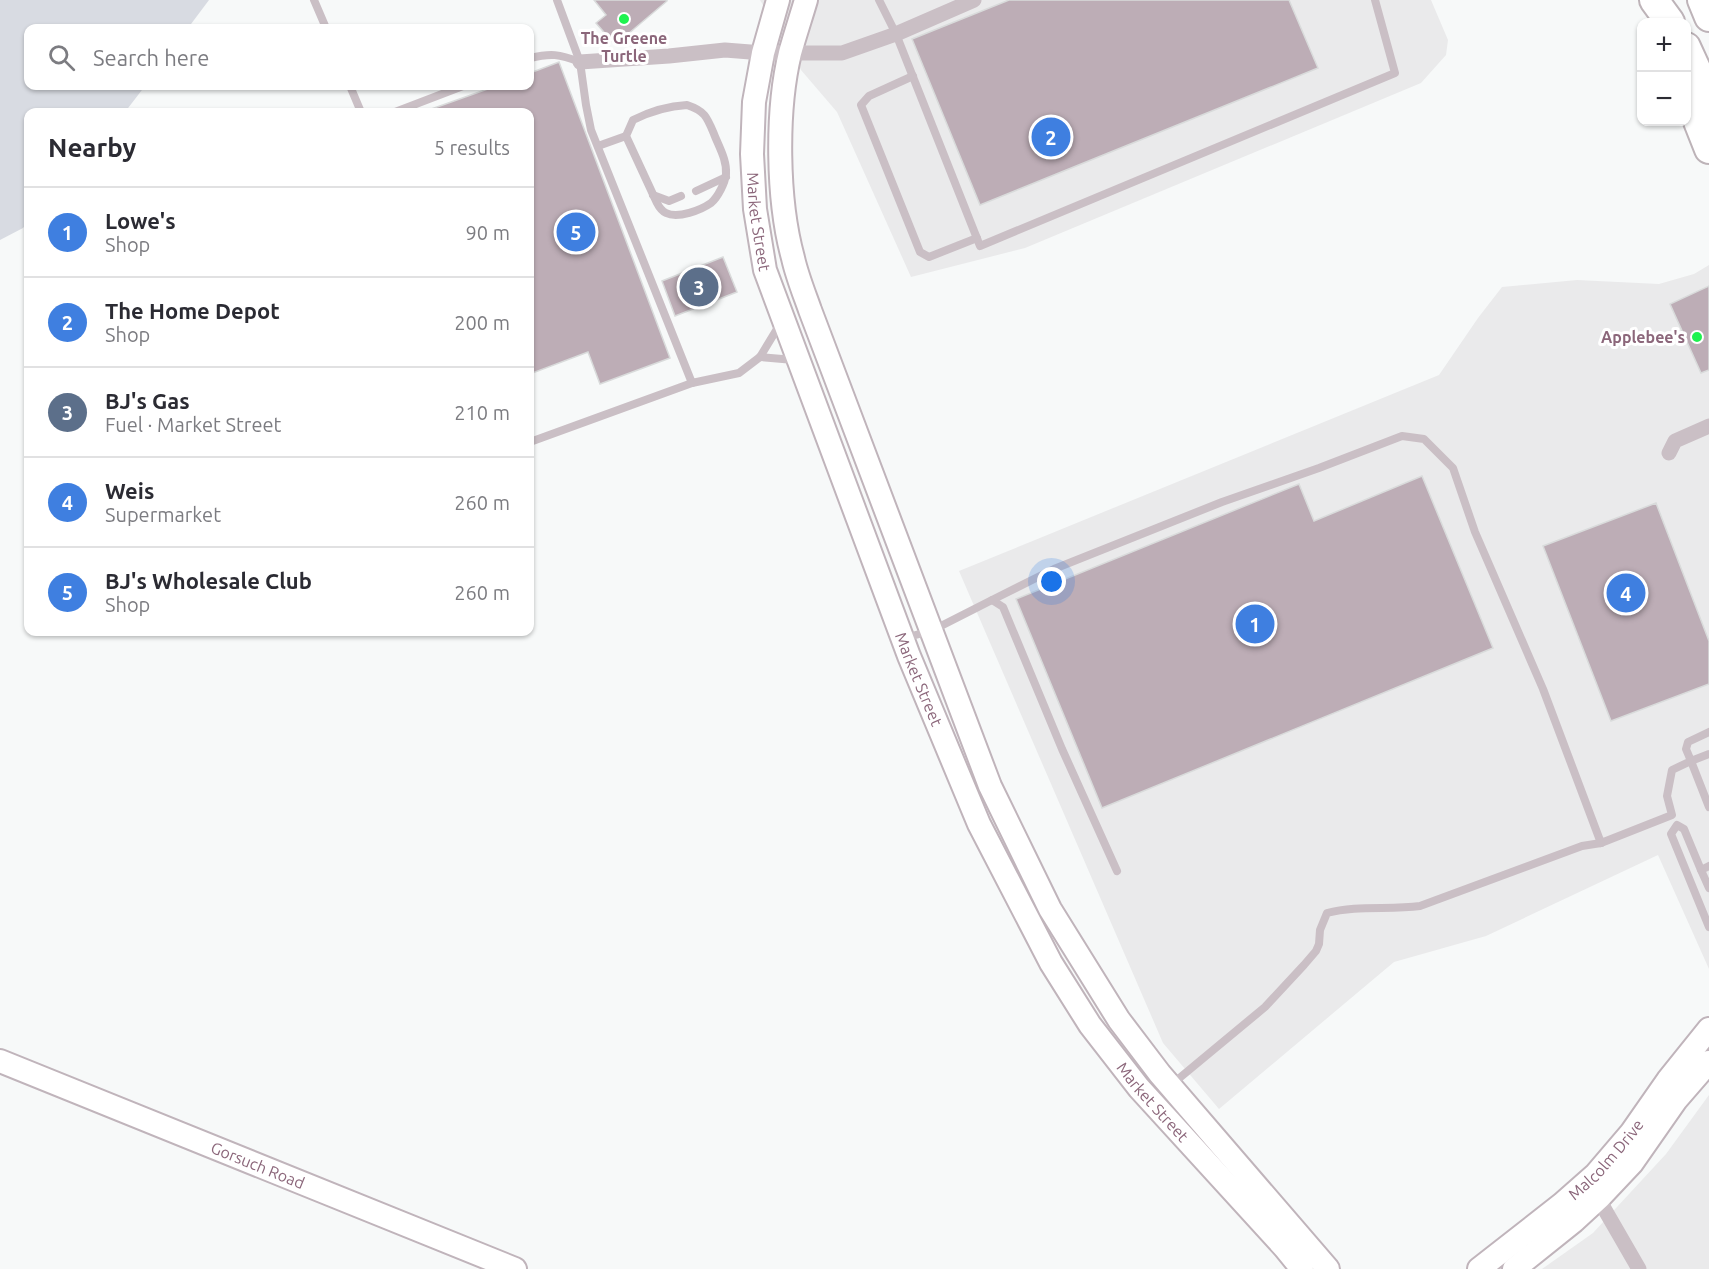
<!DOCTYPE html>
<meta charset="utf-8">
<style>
:root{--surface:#fff;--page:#f2f2f3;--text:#2b2b33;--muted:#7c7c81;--line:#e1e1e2;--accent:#258540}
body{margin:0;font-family:Ubuntu,sans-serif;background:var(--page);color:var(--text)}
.controls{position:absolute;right:18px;top:18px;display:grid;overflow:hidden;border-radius:12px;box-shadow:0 2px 4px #0004}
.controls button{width:54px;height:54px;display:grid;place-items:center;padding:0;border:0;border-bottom:2px solid var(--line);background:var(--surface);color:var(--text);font:30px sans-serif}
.you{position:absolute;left:1052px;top:582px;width:21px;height:21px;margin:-15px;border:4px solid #fff;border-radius:50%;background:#1a73e8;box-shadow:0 0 0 9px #1a73e833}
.badge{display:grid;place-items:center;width:39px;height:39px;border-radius:50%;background:var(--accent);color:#fff;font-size:20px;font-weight:700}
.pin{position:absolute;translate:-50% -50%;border:3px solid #fff;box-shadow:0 2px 6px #0006}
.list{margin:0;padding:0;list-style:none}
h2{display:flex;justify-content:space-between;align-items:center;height:78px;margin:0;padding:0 24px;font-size:26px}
h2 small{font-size:20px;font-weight:400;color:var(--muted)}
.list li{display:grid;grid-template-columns:39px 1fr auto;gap:18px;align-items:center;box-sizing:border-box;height:90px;padding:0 24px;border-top:2px solid var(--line)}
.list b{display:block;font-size:22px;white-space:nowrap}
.list p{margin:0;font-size:20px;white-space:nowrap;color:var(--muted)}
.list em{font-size:20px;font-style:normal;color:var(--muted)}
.icon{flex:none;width:33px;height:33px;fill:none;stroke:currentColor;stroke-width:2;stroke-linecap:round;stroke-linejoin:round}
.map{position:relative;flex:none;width:1709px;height:1269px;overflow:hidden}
.search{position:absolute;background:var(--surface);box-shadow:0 2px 4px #0004;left:24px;top:24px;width:510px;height:66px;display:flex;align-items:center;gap:15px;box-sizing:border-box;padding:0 21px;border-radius:12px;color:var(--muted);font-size:22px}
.panel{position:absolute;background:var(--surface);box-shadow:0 2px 4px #0004;left:24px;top:108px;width:510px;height:528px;border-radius:12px}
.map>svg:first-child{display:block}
</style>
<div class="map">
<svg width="1709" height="1269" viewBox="0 0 1709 1269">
<rect width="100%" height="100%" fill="#f7f9f9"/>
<g fill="#eaeaeb">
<polygon points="760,0 1431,0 1448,40 1446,55 1421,83 1025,248 911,277 837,112 801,70"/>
<polygon points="1709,265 1709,969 1658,855 1486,936 1394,962 1219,1109 1163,1043 959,571 1439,375 1478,318 1502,287 1577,280 1659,284 1694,274"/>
<polygon points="1709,1095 1709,1269 1542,1269 1593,1233 1666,1154"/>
</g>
<polygon fill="#d8dbe2" points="0,0 209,0 188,28 28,28 28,86 145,86 125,112 28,112 28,222 23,228 0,240"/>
<g fill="#bdadb6" stroke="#d9dbdb" stroke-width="1.5">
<polygon points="594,0 667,0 667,1 615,45 596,23 606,15"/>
<polygon points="1009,0 1289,0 1318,68 980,205 912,39"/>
<polygon points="559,62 670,358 600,384 588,352 530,374 530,112 423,112 496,86 530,86 530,73"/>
<polygon points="723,257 737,292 675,316 662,281"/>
<polygon points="1709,286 1709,370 1701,373 1670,304"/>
<polygon points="1422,476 1493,648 1102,808 1016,599 1299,484 1314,521"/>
<polygon points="1656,503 1709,641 1709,684 1611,721 1543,546"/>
</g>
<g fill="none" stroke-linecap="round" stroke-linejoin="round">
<defs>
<g id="secondary">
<path id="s1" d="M778,0L763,53L754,102L752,154L755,209L765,270L909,656L979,824L1051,963L1090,1025L1139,1088L1285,1248L1302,1269"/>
<path d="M806,0C801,17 795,35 790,53C776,111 777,200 793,258C797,276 804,293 810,310L990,786L1050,909L1119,1020L1160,1074L1328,1269"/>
<path id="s2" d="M0,1061L515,1269"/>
<path id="s3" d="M1479,1269L1562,1204L1596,1174L1631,1133L1668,1080L1709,1029"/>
<polyline points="1514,1269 1574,1221 1599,1198 1632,1163 1676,1100 1709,1062"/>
</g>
<g id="highway">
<polyline points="1654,0 1670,22"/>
<polyline points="1702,0 1709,17"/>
<polyline points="1686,47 1709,97"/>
<polyline points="1686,91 1709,149"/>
</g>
</defs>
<use href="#secondary" stroke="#c0b4bb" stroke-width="26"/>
<use href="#highway" stroke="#bdb3b8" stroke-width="32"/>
<g stroke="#cabfc5" stroke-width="8">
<polyline points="314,0 326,28"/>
<polyline points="557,0 580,62 586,105 591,130 692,383 739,373 760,357 780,324"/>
<polyline points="879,0 896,34 980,246 1395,73 1375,0"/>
<path d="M530,58C551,53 559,54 580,62"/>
<polyline points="913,76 869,96 861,105 920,252 929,257 977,238"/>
<polyline points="350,86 361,112"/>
<path d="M687,105C705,111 707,117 714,134C719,147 727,160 726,174C725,183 718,197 711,203C701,210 678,219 666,213C662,211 659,207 657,203L626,136L633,120C651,111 668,106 687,105Z"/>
<polyline points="395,112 463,86"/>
<polyline points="598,146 626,136"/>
<polyline points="696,191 726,177"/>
<polyline points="653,195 669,201 681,196"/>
<polyline points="760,357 794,360"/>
<polyline points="530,442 692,383"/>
<polyline points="992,600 1054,569 1222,502 1319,468 1402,436 1424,439 1453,468 1475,532 1543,689 1601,843 1672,815 1667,796 1672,770 1691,761 1709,807"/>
<polyline points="904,638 931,631 992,600 1003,607 1062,749 1117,871"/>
<polyline points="1709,732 1688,742 1686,749 1691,761 1709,754"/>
<polyline points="1709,866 1701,870 1709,888"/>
<polyline points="1701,870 1684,829 1677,825 1671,834 1709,927"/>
<path d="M1171,1085L1265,1007L1304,965L1316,951L1319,944L1320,930L1327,913C1357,905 1389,910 1420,906L1582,846L1601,843"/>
</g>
<g stroke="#cabfc5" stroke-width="15">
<polyline points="580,62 669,56 725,50 763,53 842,53 896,34 974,0"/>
<polyline points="1669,453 1675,441 1709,426"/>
<polyline points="1594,1191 1639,1269"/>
</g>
<use href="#secondary" stroke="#fff" stroke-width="22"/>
<use href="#highway" stroke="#fff" stroke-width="28"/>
</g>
<g fill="#1ef24f" stroke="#fff" stroke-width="2">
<circle cx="624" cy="19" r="6"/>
<circle cx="1697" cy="337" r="6"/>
</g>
<g text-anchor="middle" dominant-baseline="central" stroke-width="6" stroke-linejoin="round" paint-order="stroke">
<g font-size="16" font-weight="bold" fill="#8b667a" stroke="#fff">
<text x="624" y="38">The Greene<tspan x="624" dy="18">Turtle</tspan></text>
<text x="1685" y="337" text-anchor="end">Applebee's</text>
</g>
<g font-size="16" fill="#8b667a" stroke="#fff">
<text stroke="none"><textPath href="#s1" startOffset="225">Market Street</textPath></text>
<text stroke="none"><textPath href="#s1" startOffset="711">Market Street</textPath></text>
<text stroke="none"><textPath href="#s1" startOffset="1197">Market Street</textPath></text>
<text stroke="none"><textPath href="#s3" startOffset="168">Malcolm Drive</textPath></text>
<text stroke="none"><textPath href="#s2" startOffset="278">Gorsuch Road</textPath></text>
</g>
</g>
</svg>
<div class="controls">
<button>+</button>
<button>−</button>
</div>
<div class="you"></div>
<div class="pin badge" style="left:1255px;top:624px;background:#3f7fe0">1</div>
<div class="pin badge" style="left:1051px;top:137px;background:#3f7fe0">2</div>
<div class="pin badge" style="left:699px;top:287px;background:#5c6f8a">3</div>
<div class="pin badge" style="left:1626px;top:593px;background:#3f7fe0">4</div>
<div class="pin badge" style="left:576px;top:232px;background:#3f7fe0">5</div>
<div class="search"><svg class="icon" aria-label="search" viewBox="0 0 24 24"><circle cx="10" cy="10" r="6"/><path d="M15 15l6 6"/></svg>Search here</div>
<section class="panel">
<h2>Nearby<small>5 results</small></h2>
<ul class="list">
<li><span class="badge" style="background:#3f7fe0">1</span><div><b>Lowe's</b><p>Shop</p></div><em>90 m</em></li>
<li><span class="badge" style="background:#3f7fe0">2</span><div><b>The Home Depot</b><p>Shop</p></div><em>200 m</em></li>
<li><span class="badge" style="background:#5c6f8a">3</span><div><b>BJ's Gas</b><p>Fuel · Market Street</p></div><em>210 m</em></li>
<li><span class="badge" style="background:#3f7fe0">4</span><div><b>Weis</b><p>Supermarket</p></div><em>260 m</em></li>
<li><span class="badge" style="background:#3f7fe0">5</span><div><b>BJ's Wholesale Club</b><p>Shop</p></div><em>260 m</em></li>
</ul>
</section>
</div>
